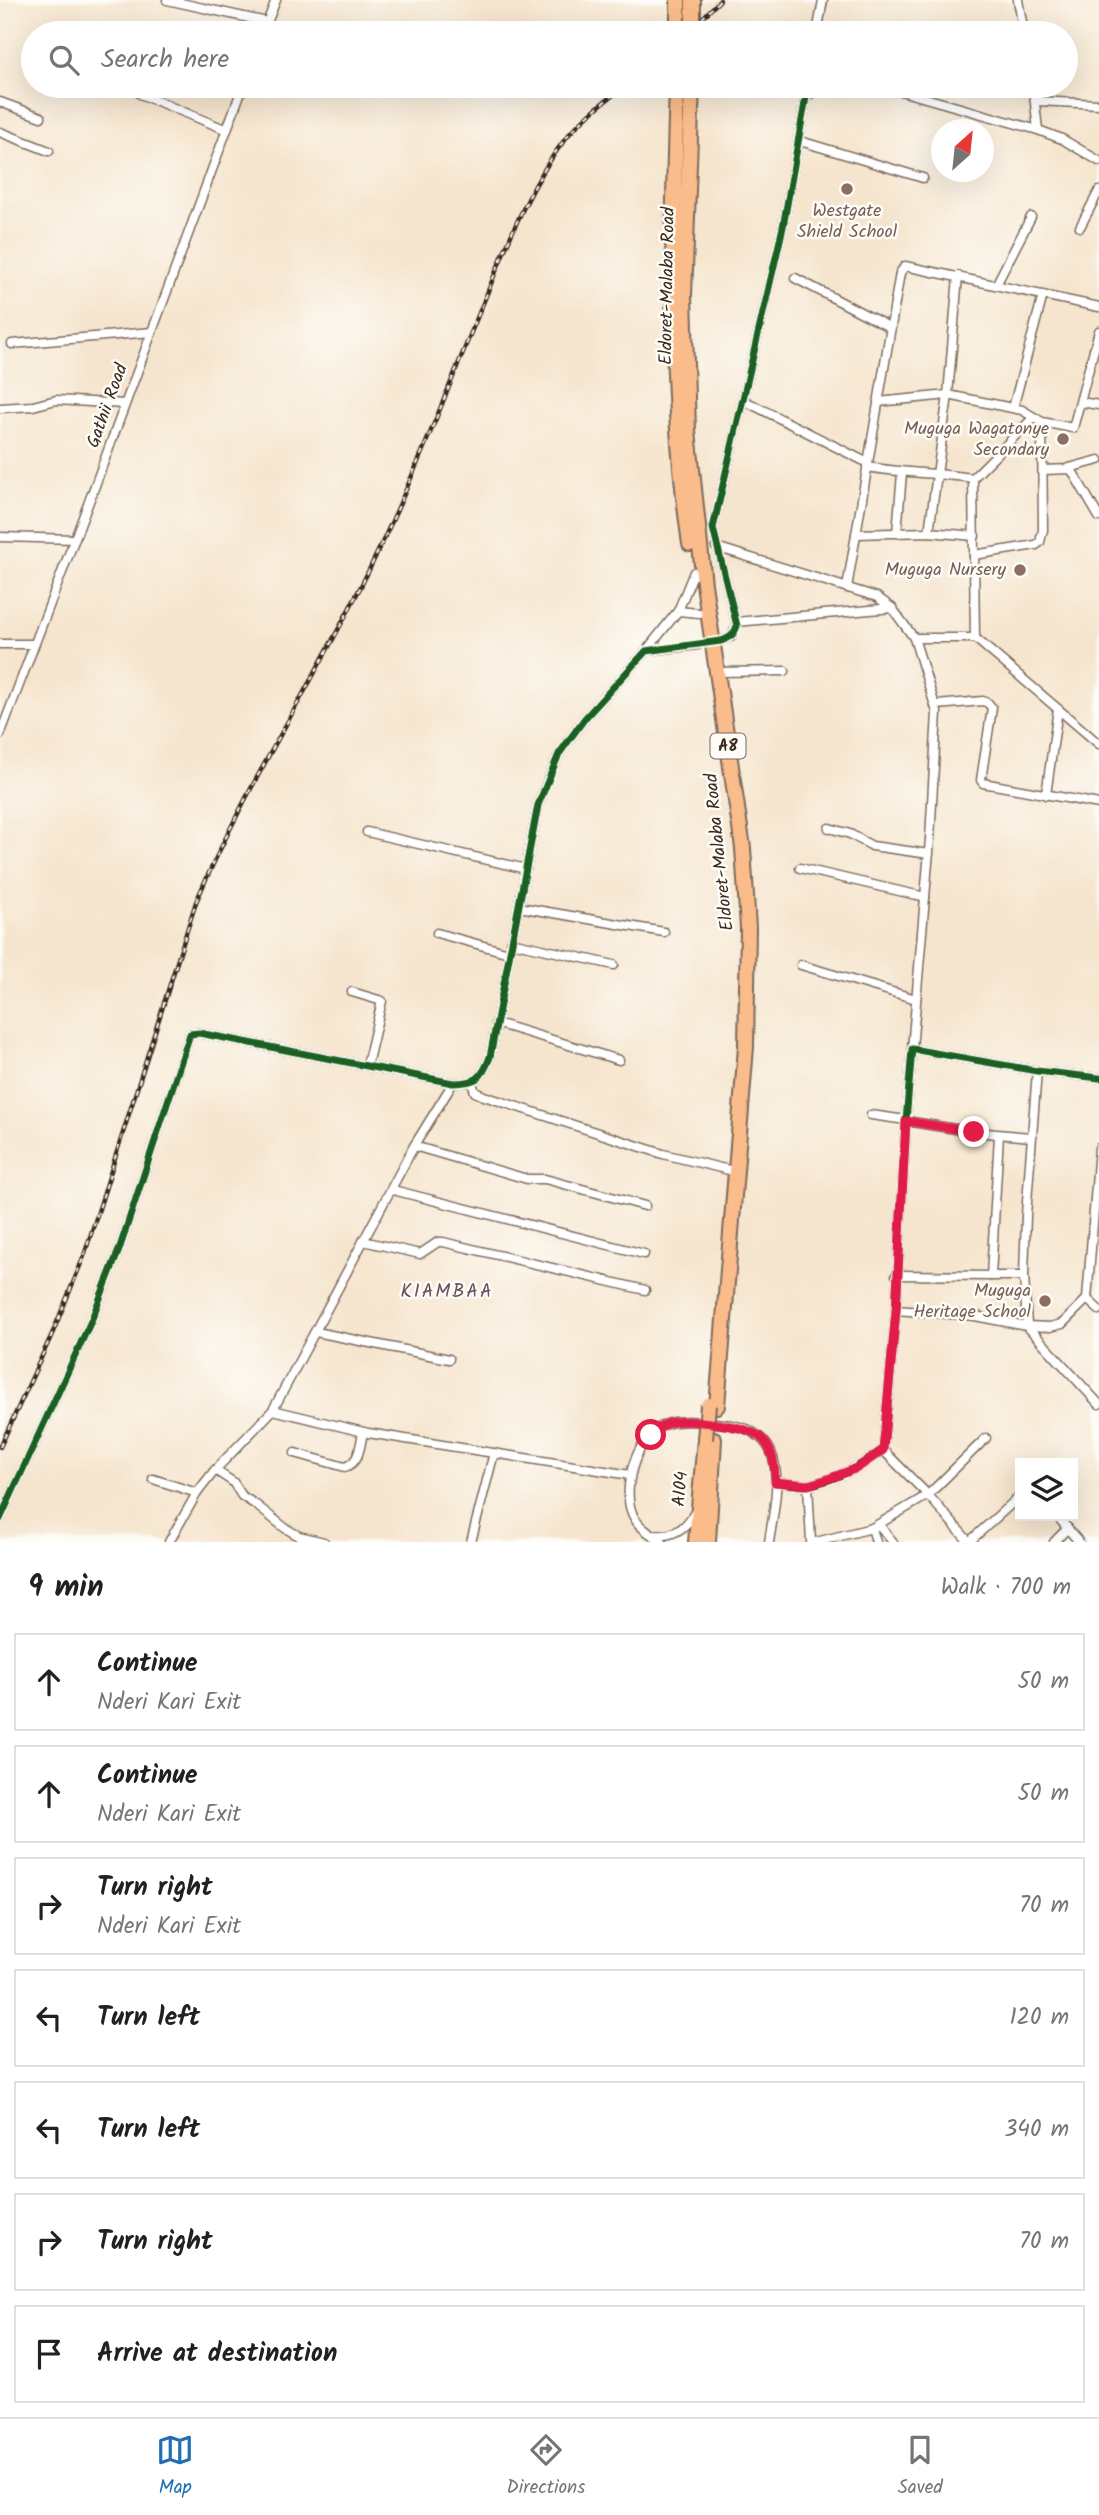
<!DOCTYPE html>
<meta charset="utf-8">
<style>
:root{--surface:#fff;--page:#f2f2f2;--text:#202124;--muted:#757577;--line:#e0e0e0;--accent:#1f6fb2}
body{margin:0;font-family:Kalam,sans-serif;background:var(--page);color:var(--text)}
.controls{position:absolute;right:21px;bottom:21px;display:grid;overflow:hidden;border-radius:0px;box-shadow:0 7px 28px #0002}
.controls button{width:63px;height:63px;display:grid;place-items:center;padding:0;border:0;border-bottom:2px solid var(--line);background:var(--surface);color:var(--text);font:35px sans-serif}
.compass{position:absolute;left:931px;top:119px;width:63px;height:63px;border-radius:50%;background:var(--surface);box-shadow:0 7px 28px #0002;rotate:27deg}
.stop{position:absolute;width:21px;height:21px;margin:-16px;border:5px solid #e11d48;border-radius:50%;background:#fff}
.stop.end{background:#e11d48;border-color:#fff;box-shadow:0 2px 7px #0008}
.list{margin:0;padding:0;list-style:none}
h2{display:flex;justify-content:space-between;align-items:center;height:91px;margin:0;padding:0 28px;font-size:30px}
h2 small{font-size:23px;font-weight:400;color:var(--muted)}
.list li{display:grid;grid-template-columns:46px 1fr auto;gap:21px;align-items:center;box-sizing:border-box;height:98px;margin:0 14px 14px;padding:0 14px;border:2px solid var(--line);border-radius:0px}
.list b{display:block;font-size:26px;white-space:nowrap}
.list p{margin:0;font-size:23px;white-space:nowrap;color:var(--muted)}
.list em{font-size:23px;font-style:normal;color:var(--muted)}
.icon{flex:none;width:38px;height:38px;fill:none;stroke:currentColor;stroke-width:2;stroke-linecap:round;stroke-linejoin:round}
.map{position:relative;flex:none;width:1099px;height:1542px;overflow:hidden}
.search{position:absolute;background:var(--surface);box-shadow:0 7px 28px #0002;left:21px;right:21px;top:21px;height:77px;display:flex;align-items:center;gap:18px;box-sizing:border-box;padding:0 24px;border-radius:38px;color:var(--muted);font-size:26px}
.sheet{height:875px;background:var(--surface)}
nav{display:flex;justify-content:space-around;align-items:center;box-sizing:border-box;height:98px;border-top:2px solid var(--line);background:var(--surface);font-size:19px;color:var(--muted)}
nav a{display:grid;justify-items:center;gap:4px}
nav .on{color:var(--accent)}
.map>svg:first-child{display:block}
</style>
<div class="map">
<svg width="1099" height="1542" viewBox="0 0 1099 1542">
<rect width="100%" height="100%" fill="#fdfcf7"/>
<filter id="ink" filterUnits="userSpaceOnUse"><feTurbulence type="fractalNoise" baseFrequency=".0143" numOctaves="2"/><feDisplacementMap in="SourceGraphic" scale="14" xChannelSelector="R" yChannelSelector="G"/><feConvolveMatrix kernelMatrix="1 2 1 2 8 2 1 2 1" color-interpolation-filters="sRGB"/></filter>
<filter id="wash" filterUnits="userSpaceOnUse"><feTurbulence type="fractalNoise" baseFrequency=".00686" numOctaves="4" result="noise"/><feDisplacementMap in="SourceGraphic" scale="28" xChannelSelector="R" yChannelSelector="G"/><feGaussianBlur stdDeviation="1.57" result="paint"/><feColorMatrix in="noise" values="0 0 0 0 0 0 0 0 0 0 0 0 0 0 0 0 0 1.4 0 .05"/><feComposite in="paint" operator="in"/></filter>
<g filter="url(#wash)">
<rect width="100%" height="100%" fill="#f6e5ce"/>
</g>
<g filter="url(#ink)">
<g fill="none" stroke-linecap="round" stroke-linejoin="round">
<defs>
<g id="street">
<polyline points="167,0 267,22"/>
<polyline points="1018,0 1024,33"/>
<polyline points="263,33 276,0"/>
<polyline points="817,33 823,0"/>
<polyline points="883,86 1038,130 1062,139 1099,161"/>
<polyline points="1033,86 1038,130"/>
<polyline points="140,94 227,130"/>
<polyline points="806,97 821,86"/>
<polyline points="1036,101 1099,104"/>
<polyline points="0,102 41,117"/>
<polyline points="0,132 49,151"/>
<polyline points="800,141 923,178"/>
<polyline points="1080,227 1099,191"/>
<polyline points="795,278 891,328"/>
<polyline points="996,285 1031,217"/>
<polyline points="12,344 152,332"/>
<polyline points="743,400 868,463"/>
<polyline points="878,402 948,395 1022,410 1042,422 1073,428 1099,331"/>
<polyline points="1081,402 1099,405"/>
<polyline points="0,408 33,406 56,400 125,404"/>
<polyline points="1013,408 1043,295"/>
<path d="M867,467C903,473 938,473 973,478"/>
<polyline points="1069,468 1099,460"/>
<polyline points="1043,470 1071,469 1099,517"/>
<polyline points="929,532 948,395 958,276"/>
<polyline points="897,533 902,473"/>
<polyline points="856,534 929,532 975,536"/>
<polyline points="0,537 75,539"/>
<polyline points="716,547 877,597 892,608 914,638 937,712 930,839 912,1049"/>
<polyline points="974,555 1036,545 1040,542 1043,530 1042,422"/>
<polyline points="847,588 900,273 905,266 1099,307"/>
<polyline points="678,611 699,613"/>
<polyline points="736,622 892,608"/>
<polyline points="914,638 975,638 1099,744"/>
<polyline points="975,638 973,478 1033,418"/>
<polyline points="721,641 731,637 737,626 713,528 783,227 808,86"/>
<polyline points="0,644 34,644"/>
<polyline points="646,651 678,611 694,572"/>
<polyline points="717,672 785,671"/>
<polyline points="937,705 983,701 988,703 992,708 981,780 983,783 1099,804"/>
<polyline points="0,735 93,491 243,86"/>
<polyline points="1046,795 1058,709"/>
<polyline points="829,828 850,834 872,846 929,854"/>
<polyline points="367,832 526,869"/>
<polyline points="800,868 925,897"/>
<polyline points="519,907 664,932"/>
<polyline points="437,933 509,953"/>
<polyline points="511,942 614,965"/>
<polyline points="801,965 916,999"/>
<polyline points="352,992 382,1001 367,1065"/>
<polyline points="496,1023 619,1060"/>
<polyline points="1037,1071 1026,1215 1024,1276 1027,1326 1099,1404"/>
<polyline points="472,1083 475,1092 484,1096 663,1154 729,1170"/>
<polyline points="871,1115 906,1120"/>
<polyline points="906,1121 974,1132 1031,1137"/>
<polyline points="414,1146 527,1179 545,1179 645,1206"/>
<polyline points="393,1190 644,1254"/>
<polyline points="363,1241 420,1254 438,1242 443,1242 645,1290"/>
<polyline points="896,1275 991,1276 999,1135"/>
<polyline points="991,1276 1024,1276"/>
<polyline points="1087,1299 1099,1310"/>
<polyline points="896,1310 975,1316 1027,1326 1050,1327 1062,1324 1087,1299 1099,1148"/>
<polyline points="316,1332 449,1359"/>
<polyline points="273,1410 368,1433 630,1475"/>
<polyline points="883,1450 928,1495 969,1542"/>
<path d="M295,1453L345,1467C360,1462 360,1446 363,1432"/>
<polyline points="215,1470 233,1482 242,1496 256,1505 285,1528 299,1536 324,1542"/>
<polyline points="153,1479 197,1493"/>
<path d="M775,1482C786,1483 798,1486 808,1485C835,1482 861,1465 883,1450L896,1310L906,1121L912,1049L1037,1071L1099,1078"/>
<polyline points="808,1485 811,1542"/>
<polyline points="1057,1516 1079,1542"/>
<path d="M0,1519L91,1321L119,1250L190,1034L199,1033L453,1083C476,1083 482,1079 490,1057L538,805L548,780L559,754L585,718L646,651L698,645"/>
<polyline points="879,1525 893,1542"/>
<polyline points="872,1528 876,1542"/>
<path d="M655,1535C674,1537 686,1528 695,1512"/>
<polyline points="169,1542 197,1493 215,1470 273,1410 414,1146 453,1083"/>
<polyline points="471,1542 494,1453"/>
<path d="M662,1542C651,1534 637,1527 632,1513C621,1486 638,1430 670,1423C685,1419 735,1423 749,1430C758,1435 767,1442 771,1452C782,1478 773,1515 769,1542"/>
<polyline points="816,1542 872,1528 928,1495 986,1438"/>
<polyline points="969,1542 1020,1496"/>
<polyline points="1054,1542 1068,1528"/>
</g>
<g id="highway">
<polyline points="693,0 693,17"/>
<polyline points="678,33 678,0"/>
<path d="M677,86C672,239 668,392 690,544"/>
<polyline points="692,86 684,295 688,431 704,584 743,848 748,928 746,1047 717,1406"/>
<polyline points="696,1542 705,1439"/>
<polyline points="708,1542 714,1439"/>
</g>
</defs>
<use href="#street" stroke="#7c6b5c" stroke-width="11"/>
<use href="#highway" stroke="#7c6b5c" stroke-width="18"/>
<use href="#street" stroke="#fff" stroke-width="8"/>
<use href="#highway" stroke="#fabc8b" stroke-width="14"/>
<defs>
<g id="rail">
<polyline points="688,33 720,0"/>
<path d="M0,1447L53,1332L84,1256L196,902C245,787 314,682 369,570C410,486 444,399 479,313C504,253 526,189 566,138C582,118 604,102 625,86"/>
</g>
</defs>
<use href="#rail" stroke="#3b2a1e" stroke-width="4.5"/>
<use href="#rail" stroke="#fdfcf7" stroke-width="2" stroke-dasharray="5" stroke-linecap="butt"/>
<defs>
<g id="highway-bridge">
<polyline points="693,33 693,17"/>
<polyline points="705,1439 708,1405"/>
</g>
</defs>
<use href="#highway-bridge" stroke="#7c6b5c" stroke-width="18" stroke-linecap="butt"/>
<use href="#highway-bridge" stroke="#fabc8b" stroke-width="14"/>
<defs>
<g id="cycleway">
<path d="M775,1482C786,1483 798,1486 808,1485C835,1482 861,1465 883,1450L896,1310L906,1121L912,1049L1037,1071L1099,1078"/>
<path d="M0,1519L91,1321L119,1250L190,1034L199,1033L453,1083C476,1083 482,1079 490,1057L538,805L559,754L585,718L646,651L721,641C730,638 734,635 737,626L713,528L783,227L808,86"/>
</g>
</defs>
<use href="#cycleway" stroke="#fdfcf7" stroke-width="11"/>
<use href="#cycleway" stroke="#1b5e20" stroke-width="7"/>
</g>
</g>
<g fill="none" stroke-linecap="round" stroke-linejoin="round" filter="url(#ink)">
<path stroke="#e11d48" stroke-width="9" d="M651,1435C656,1431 663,1424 669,1423C687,1418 746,1425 760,1437C773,1448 775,1465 775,1482L808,1485L828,1479L857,1468L883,1450L896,1311L906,1121L974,1132"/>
</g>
<g fill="#8d6e63" stroke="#fdfcf7" stroke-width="2.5">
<circle cx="847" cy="189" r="7"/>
<circle cx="1063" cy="439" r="7"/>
<circle cx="1020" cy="570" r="7"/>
<circle cx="1045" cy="1301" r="7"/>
</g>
<g text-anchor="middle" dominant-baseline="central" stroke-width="5" stroke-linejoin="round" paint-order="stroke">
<rect fill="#fdfcf7" stroke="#75695f" stroke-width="2" x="710.5" y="733.5" width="35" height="25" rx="5"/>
<g font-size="16" font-weight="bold" fill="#3b2a1e">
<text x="728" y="746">A8</text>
</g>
<g font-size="18" fill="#785e54" stroke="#fdfcf7" text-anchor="end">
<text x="847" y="211" text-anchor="middle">Westgate<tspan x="847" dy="21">Shield School</tspan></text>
<text x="1049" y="429">Muguga Wagatonye<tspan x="1049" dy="21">Secondary</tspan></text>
<text x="1006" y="570">Muguga Nursery</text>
<text x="1031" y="1291">Muguga<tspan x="1031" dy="21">Heritage School</tspan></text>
</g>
<g font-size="18" fill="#3b2a1e" stroke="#fdfcf7">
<text transform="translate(668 286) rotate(-89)">Eldoret-Malaba Road</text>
<text transform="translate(108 406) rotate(-70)">Gathii Road</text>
<text transform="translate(720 852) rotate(-96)">Eldoret-Malaba Road</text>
<text transform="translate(681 1489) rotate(-85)">A104</text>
</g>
<g font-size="19" letter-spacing="2" fill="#6c505d" stroke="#fdfcf7">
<text x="447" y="1292">KIAMBAA</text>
</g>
</g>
</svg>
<div class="controls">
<button><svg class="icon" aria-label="layers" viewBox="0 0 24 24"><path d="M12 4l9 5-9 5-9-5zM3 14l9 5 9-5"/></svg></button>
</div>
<svg class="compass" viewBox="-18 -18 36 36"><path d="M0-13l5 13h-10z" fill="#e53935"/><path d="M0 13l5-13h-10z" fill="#757577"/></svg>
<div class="stop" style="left:651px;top:1435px"></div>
<div class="stop end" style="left:974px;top:1132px"></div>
<div class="search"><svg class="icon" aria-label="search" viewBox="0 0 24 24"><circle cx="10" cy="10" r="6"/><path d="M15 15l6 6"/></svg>Search here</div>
</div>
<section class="sheet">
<h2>9 min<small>Walk · 700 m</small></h2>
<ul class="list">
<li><svg class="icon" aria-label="ahead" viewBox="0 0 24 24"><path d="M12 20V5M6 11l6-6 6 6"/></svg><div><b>Continue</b><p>Nderi Kari Exit</p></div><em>50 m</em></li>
<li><svg class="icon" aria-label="ahead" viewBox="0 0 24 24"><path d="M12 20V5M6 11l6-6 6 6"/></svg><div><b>Continue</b><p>Nderi Kari Exit</p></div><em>50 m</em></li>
<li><svg class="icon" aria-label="right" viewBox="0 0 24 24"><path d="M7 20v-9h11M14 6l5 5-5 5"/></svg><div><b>Turn right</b><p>Nderi Kari Exit</p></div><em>70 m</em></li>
<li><svg class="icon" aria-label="left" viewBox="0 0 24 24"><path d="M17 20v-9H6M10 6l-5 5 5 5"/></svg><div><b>Turn left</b></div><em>120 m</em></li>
<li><svg class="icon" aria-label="left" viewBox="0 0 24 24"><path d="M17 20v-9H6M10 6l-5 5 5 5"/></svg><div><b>Turn left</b></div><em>340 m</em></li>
<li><svg class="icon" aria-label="right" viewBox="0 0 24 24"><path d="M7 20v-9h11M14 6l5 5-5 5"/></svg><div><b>Turn right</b></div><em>70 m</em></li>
<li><svg class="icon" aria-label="arrive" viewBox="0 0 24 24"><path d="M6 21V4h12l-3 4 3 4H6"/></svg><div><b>Arrive at destination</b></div></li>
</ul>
</section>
<nav>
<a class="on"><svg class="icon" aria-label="map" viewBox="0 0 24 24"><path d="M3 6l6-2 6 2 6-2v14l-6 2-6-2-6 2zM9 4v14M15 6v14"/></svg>Map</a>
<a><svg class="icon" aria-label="directions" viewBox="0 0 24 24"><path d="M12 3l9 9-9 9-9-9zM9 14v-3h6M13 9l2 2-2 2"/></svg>Directions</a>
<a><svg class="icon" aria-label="saved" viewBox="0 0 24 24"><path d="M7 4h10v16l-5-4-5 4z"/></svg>Saved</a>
</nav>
